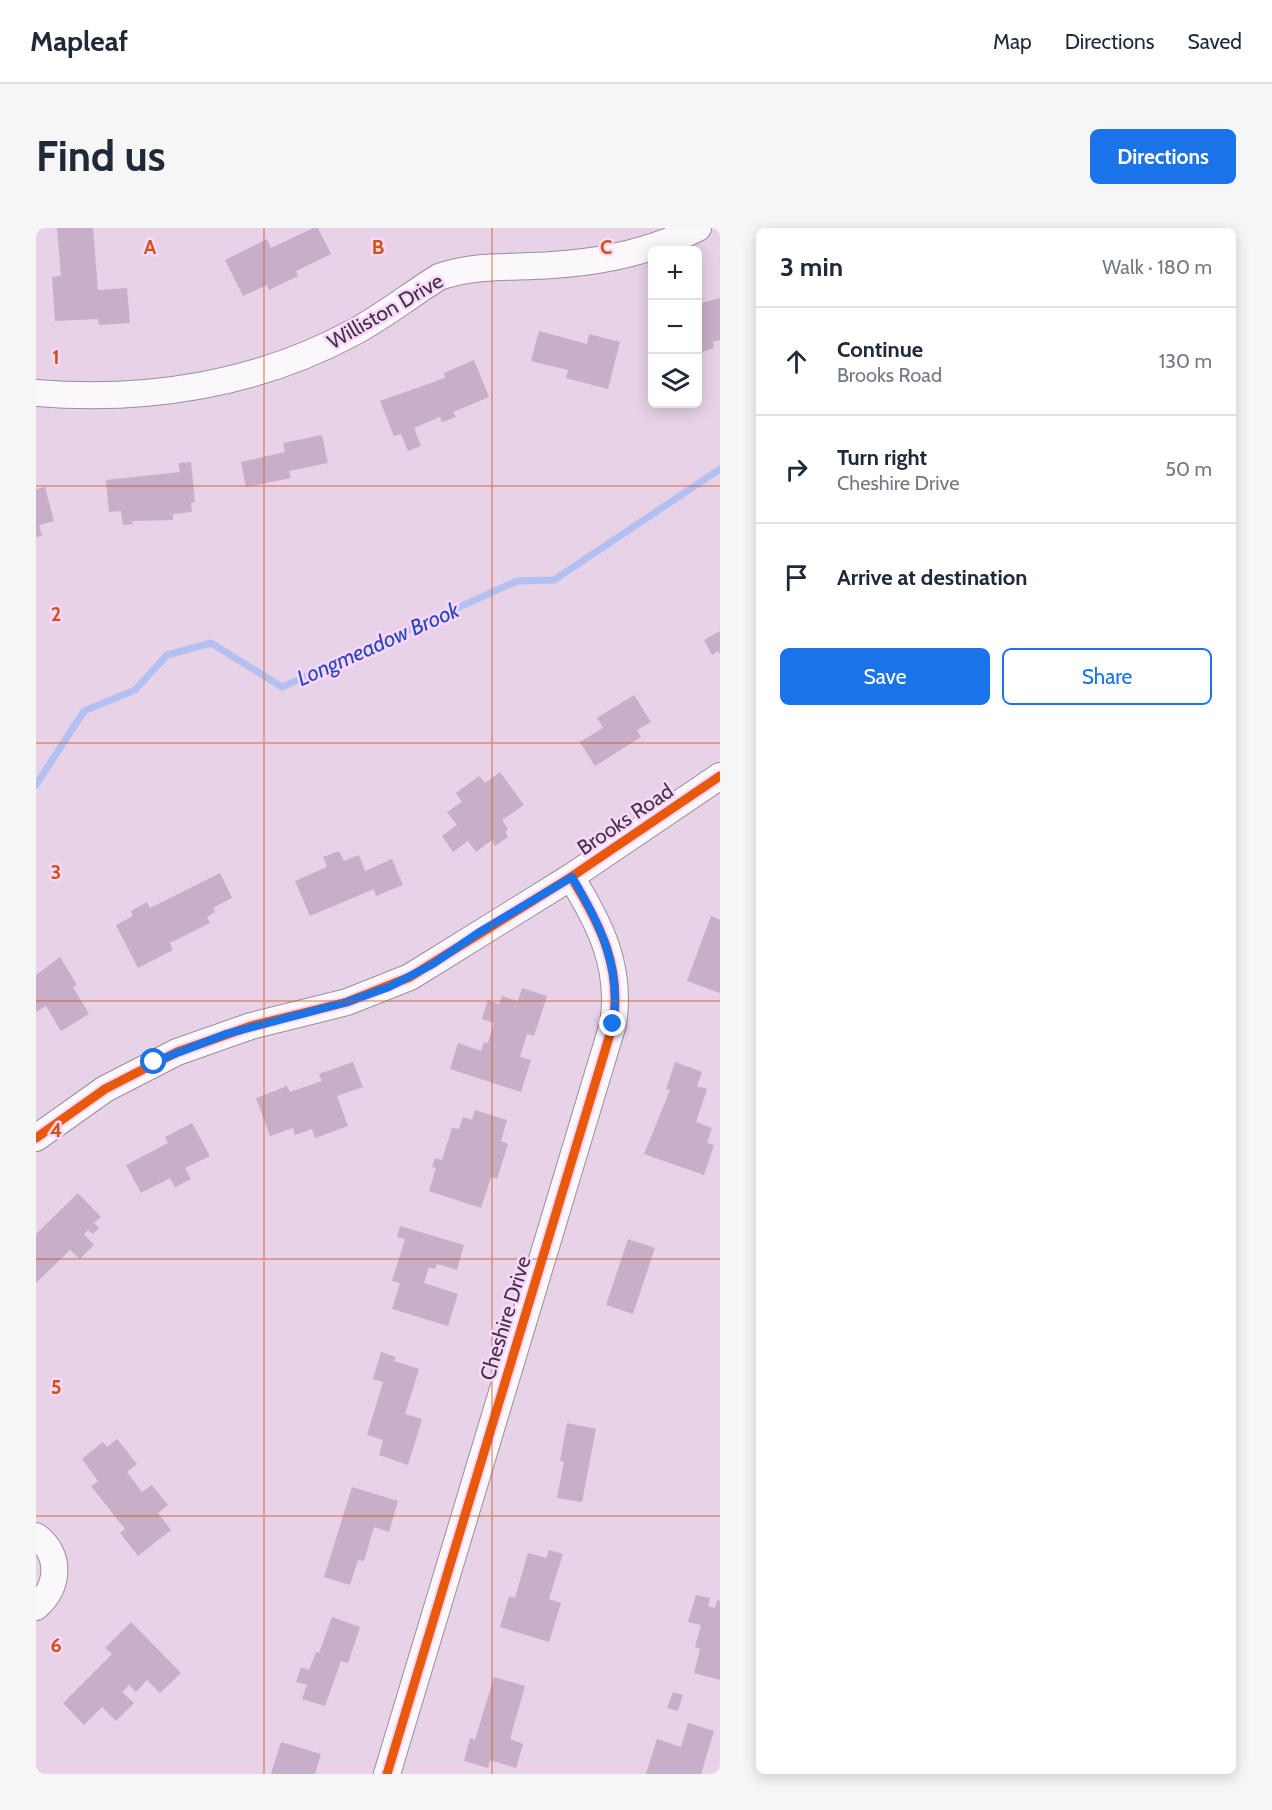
<!DOCTYPE html>
<meta charset="utf-8">
<style>
:root{--surface:#fff;--page:#f6f6f7;--text:#1f2937;--muted:#747a83;--line:#e0e1e3;--accent:#1a73e8}
body{margin:0;font-family:Cabin,sans-serif;background:var(--page);color:var(--text)}
.controls{position:absolute;right:18px;top:18px;display:grid;overflow:hidden;border-radius:9px;box-shadow:0 3px 15px #0003}
.controls button{width:54px;height:54px;display:grid;place-items:center;padding:0;border:0;border-bottom:2px solid var(--line);background:var(--surface);color:var(--text);font:30px sans-serif}
.stop{position:absolute;width:18px;height:18px;margin:-14px;border:4px solid #1a73e8;border-radius:50%;background:#fff}
.stop.end{background:#1a73e8;border-color:#fff;box-shadow:0 2px 6px #0008}
.list{margin:0;padding:0;list-style:none}
h2{display:flex;justify-content:space-between;align-items:center;height:78px;margin:0;padding:0 24px;font-size:26px}
h2 small{font-size:20px;font-weight:400;color:var(--muted)}
.list li{display:grid;grid-template-columns:39px 1fr auto;gap:18px;align-items:center;box-sizing:border-box;height:108px;padding:0 24px;border-top:2px solid var(--line)}
.list b{display:block;font-size:22px;white-space:nowrap}
.list p{margin:0;font-size:20px;white-space:nowrap;color:var(--muted)}
.list em{font-size:20px;font-style:normal;color:var(--muted)}
.actions{display:flex;gap:12px;padding:18px 24px}
.actions a{flex:1;padding:14px 0;border:2px solid var(--accent);border-radius:9px;text-align:center;font-size:21px;color:var(--accent)}
.actions .main{background:var(--accent);color:#fff}
.icon{flex:none;width:33px;height:33px;fill:none;stroke:currentColor;stroke-width:2;stroke-linecap:round;stroke-linejoin:round}
.map{position:relative;flex:none;width:684px;height:1546px;overflow:hidden;border-radius:9px}
header{display:flex;align-items:center;gap:36px;box-sizing:border-box;height:84px;padding:0 30px;background:var(--surface);border-bottom:2px solid var(--line)}
header strong{font-size:28px}
nav{display:flex;gap:33px;margin-inline-start:auto;font-size:21px}
.intro{display:flex;align-items:center;justify-content:space-between;box-sizing:border-box;height:144px;padding:0 36px}
h1{margin:0;font-size:42px}
.button{padding:15px 27px;border-radius:9px;background:var(--accent);color:#fff;font-size:21px;font-weight:700}
main{display:flex;gap:36px;padding:0 36px}
aside{flex:1;background:var(--surface);border-radius:9px;box-shadow:0 3px 15px #0003}
.map>svg:first-child{display:block}
</style>
<header>
<strong>Mapleaf</strong>
<nav><a>Map</a><a>Directions</a><a>Saved</a></nav>
</header>
<div class="intro"><h1>Find us</h1><a class="button">Directions</a></div>
<main>
<div class="map">
<svg width="684" height="1546" viewBox="0 0 684 1546">
<rect width="100%" height="100%" fill="#e7d2e7"/>
<g fill="none" stroke-linecap="round" stroke-linejoin="round">
<polyline stroke="#b4c0f2" stroke-width="7" points="0,557 48,483 99,462 131,427 175,415 246,459 481,353 518,352 684,241"/>
</g>
<g fill="#c8aec8">
<polygon points="21,0 57,0 62,62 91,60 94,95 63,97 62,91 19,93 16,49 25,48"/>
<polygon points="277,0 282,0 295,26 260,43 262,48 233,62 231,57 207,68 189,32 231,11 235,20"/>
<polygon points="684,70 684,112 677,114 678,120 662,125 662,76"/>
<polygon points="503,103 551,116 553,106 584,114 572,161 530,150 532,142 495,133"/>
<polygon points="438,132 453,169 417,184 420,189 406,194 404,189 378,200 385,218 372,223 365,206 358,208 344,173 409,150 408,145"/>
<polygon points="286,207 292,235 253,243 255,250 210,259 205,234 249,224 247,215"/>
<polygon points="155,234 159,274 155,275 156,284 137,286 137,292 96,293 97,296 87,297 85,283 73,284 70,252 144,244 142,235"/>
<polygon points="9,259 18,293 3,297 6,308 0,309 0,261"/>
<polygon points="684,403 684,426 682,423 676,427 668,412"/>
<polygon points="598,467 615,494 601,502 605,509 559,538 544,514 567,500 561,490"/>
<polygon points="464,544 488,577 466,592 472,601 469,604 472,609 459,618 456,612 440,624 432,613 417,624 406,608 421,597 411,584 426,574 420,565 443,548 449,555"/>
<polygon points="303,623 308,633 323,627 329,643 356,631 367,657 340,668 338,661 274,688 259,653 291,639 287,629"/>
<polygon points="184,645 196,670 177,680 179,684 171,689 174,695 134,715 137,722 102,740 80,697 97,688 95,683 111,674 114,680"/>
<polygon points="675,688 684,692 684,765 651,753"/>
<polygon points="24,729 41,757 37,759 53,786 25,803 10,778 0,784 0,747"/>
<polygon points="486,760 511,768 498,808 491,806 484,829 495,832 485,864 414,841 422,815 445,823 448,814 452,815 458,795 446,791 452,772 463,776 466,768 482,773"/>
<polygon points="317,834 327,859 301,868 312,898 279,910 276,901 259,907 257,900 234,908 220,870 251,858 254,864 286,853 283,846"/>
<polygon points="639,834 666,844 661,858 671,861 660,894 676,900 671,915 678,917 668,947 608,926 634,862 630,861"/>
<polygon points="439,882 471,892 465,913 472,916 461,951 455,949 445,980 393,963 400,940 396,939 399,930 406,932 416,900 423,901 427,889 436,892"/>
<polygon points="156,895 174,928 149,940 155,951 139,959 134,950 105,965 90,937 132,915 129,909"/>
<polygon points="42,965 65,989 58,995 63,1000 57,1006 52,1002 48,1006 58,1017 44,1031 34,1022 0,1055 0,1006"/>
<polygon points="364,998 428,1017 421,1042 401,1036 399,1041 393,1039 388,1055 422,1066 412,1098 356,1081 364,1055 356,1053 369,1011 361,1009"/>
<polygon points="592,1011 619,1020 597,1086 570,1077"/>
<polygon points="345,1124 360,1129 358,1133 383,1141 369,1186 386,1191 372,1237 343,1227 347,1212 331,1207 347,1154 337,1151"/>
<polygon points="531,1195 560,1201 546,1274 521,1270 528,1234 524,1233"/>
<polygon points="81,1211 101,1236 91,1244 106,1264 116,1257 132,1277 122,1285 135,1302 102,1328 84,1305 89,1301 55,1258 62,1253 46,1231 67,1214 71,1219"/>
<polygon points="316,1259 362,1273 353,1304 338,1299 328,1333 322,1332 314,1357 288,1349"/>
<polygon points="513,1322 527,1326 513,1371 525,1375 513,1414 464,1399 473,1368 479,1370 492,1325 510,1330"/>
<polygon points="660,1367 674,1370 672,1378 679,1380 681,1372 684,1373 684,1452 658,1445 664,1421 659,1419 665,1397 652,1394"/>
<polygon points="296,1389 324,1399 312,1435 305,1433 289,1478 266,1471 271,1457 260,1454 265,1439 273,1442 280,1424 283,1425"/>
<polygon points="95,1394 145,1445 124,1465 111,1452 100,1464 93,1457 86,1464 98,1475 80,1493 66,1479 48,1497 27,1475 76,1426 69,1420"/>
<polygon points="458,1449 489,1458 474,1511 487,1516 480,1540 454,1532 452,1540 428,1533 434,1510 439,1512"/>
<polygon points="637,1464 647,1467 642,1483 631,1480"/>
<polygon points="652,1495 678,1503 665,1546 610,1546 621,1511 645,1519"/>
<polygon points="245,1514 285,1526 279,1546 235,1546"/>
</g>
<g fill="none" stroke-linecap="round" stroke-linejoin="round">
<defs>
<g id="minor">
<path d="M0,165C109,174 221,157 318,104C348,88 374,67 403,49C440,36 477,40 516,37C566,34 617,23 662,0"/>
<polyline points="0,910 69,861 141,824 215,798 311,774 374,749 535,649 684,548"/>
<path d="M0,1308C26,1327 23,1359 0,1379"/>
<path d="M351,1546L577,796C586,739 564,696 535,649"/>
</g>
</defs>
<use href="#minor" stroke="#9d8d9d" stroke-width="28"/>
<use href="#minor" stroke="#fbf8fb" stroke-width="26"/>
<defs>
<g id="cycleway">
<polyline points="0,910 69,861 141,824 215,798 311,774 374,749 535,649 684,548"/>
<path d="M351,1546L577,796C586,739 564,696 535,649"/>
</g>
</defs>
<use href="#cycleway" stroke="#fcd7fd" stroke-width="13"/>
<use href="#cycleway" stroke="#e8590c" stroke-width="9"/>
</g>
<g fill="none" stroke-linecap="round" stroke-linejoin="round">
<path stroke="#1a73e8" stroke-width="8" d="M118,834L190,806L311,774L353,759L397,736L442,705L536,649C564,696 586,740 577,796"/>
</g>
<path fill="none" stroke="#cf5314" stroke-width="1.5" stroke-opacity="0.55" d="M228,0V1546M456,0V1546M0,258H684M0,515H684M0,773H684M0,1031H684M0,1288H684"/>
<g text-anchor="middle" dominant-baseline="central" stroke-width="5" stroke-linejoin="round" paint-order="stroke">
<g font-size="21" fill="#423443" stroke="#fcd7fd">
<text transform="translate(349 83) rotate(-30)">Williston Drive</text>
<text transform="translate(589 591) rotate(-34)">Brooks Road</text>
<text transform="translate(469 1090) rotate(-73)">Cheshire Drive</text>
</g>
<g font-size="22" font-style="italic" fill="#2548bc" stroke="#fcd7fd">
<text transform="translate(342 416) rotate(-24)">Longmeadow Brook</text>
</g>
</g>
<g font-size="20" text-anchor="middle" font-weight="bold" fill="#cf5314" stroke="#fcd7fd" stroke-width="5" stroke-linejoin="round" paint-order="stroke">
<text x="114" y="26">A</text>
<text x="342" y="26">B</text>
<text x="570" y="26">C</text>
<text x="20" y="136">1</text>
<text x="20" y="393">2</text>
<text x="20" y="651">3</text>
<text x="20" y="909">4</text>
<text x="20" y="1166">5</text>
<text x="20" y="1424">6</text>
</g>
</svg>
<div class="controls">
<button>+</button>
<button>−</button>
<button><svg class="icon" aria-label="layers" viewBox="0 0 24 24"><path d="M12 4l9 5-9 5-9-5zM3 14l9 5 9-5"/></svg></button>
</div>
<div class="stop" style="left:118px;top:834px"></div>
<div class="stop end" style="left:577px;top:796px"></div>
</div>
<aside>
<h2>3 min<small>Walk · 180 m</small></h2>
<ul class="list">
<li><svg class="icon" aria-label="ahead" viewBox="0 0 24 24"><path d="M12 20V5M6 11l6-6 6 6"/></svg><div><b>Continue</b><p>Brooks Road</p></div><em>130 m</em></li>
<li><svg class="icon" aria-label="right" viewBox="0 0 24 24"><path d="M7 20v-9h11M14 6l5 5-5 5"/></svg><div><b>Turn right</b><p>Cheshire Drive</p></div><em>50 m</em></li>
<li><svg class="icon" aria-label="arrive" viewBox="0 0 24 24"><path d="M6 21V4h12l-3 4 3 4H6"/></svg><div><b>Arrive at destination</b></div></li>
</ul>
<div class="actions"><a class="main">Save</a><a>Share</a></div>
</aside>
</main>
